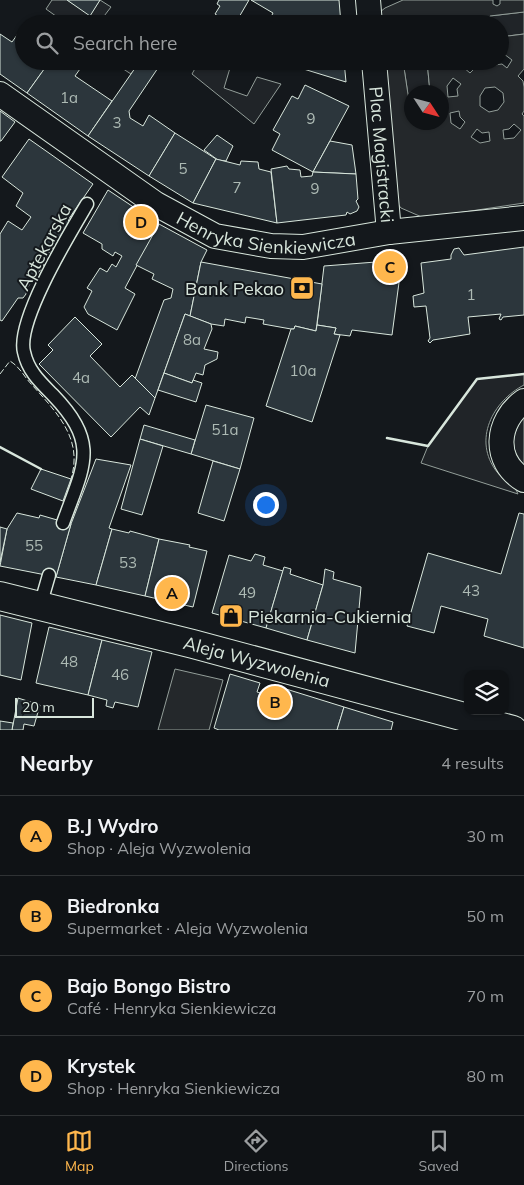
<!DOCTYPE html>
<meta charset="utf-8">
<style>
:root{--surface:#0f1215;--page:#1d2022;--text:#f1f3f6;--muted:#9b9ea0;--line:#2f3234;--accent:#ffb74d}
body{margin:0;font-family:Mulish,sans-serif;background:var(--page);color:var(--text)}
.controls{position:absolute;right:15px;bottom:15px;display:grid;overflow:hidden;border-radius:10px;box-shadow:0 1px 4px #0004}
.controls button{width:45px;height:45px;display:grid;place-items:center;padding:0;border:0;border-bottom:1px solid var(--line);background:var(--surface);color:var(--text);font:25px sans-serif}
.compass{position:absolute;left:404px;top:85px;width:45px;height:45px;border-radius:50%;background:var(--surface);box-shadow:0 1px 4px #0004;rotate:126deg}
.scale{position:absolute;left:15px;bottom:12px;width:79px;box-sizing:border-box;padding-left:5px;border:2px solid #d8e6dc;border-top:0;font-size:14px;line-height:18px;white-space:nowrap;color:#d8e6dc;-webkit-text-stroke:4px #14181c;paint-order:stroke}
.you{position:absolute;left:265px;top:504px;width:18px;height:18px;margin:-12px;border:4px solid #fff;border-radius:50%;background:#1a73e8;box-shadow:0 0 0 8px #1a73e833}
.badge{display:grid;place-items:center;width:32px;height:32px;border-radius:50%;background:var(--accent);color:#111;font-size:16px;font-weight:700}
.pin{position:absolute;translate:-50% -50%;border:2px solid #fff;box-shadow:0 1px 5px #0006}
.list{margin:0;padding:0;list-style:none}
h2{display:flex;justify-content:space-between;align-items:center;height:65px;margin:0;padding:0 20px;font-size:21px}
h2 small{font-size:16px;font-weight:400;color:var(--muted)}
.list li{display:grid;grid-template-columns:32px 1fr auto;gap:15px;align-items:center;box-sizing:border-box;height:80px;padding:0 20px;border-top:1px solid var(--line)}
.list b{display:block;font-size:19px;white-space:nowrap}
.list p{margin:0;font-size:16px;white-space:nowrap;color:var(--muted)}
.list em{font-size:16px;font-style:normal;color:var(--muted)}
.icon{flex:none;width:28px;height:28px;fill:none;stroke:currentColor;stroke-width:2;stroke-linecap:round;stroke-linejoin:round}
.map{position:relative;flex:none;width:524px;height:730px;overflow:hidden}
.search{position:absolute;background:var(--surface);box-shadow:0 1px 4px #0004;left:15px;right:15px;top:15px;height:55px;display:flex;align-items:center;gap:12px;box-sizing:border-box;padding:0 18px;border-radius:28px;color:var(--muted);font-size:19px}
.sheet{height:385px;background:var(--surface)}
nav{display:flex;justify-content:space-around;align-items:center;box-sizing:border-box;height:70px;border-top:1px solid var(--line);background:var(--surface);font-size:14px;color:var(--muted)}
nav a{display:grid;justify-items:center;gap:2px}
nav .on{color:var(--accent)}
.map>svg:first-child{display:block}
</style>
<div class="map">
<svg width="524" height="730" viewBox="0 0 524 730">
<rect width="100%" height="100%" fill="#14181c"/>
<g fill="#202428" stroke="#939e99">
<polygon points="52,0 67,0 90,15 100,0 111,7 98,24 67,24 46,9"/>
<polygon points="524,12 524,34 500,37 500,24 490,24 489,16"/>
<polygon points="475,17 476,24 425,24"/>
<polygon points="111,61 140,61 131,74"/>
<polygon points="403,61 427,61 430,92 412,92 411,101 409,102"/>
<polygon points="213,63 230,68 224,88 247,96 257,77 281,84 254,124 192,74 197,65 212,67"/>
<path d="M524,374V385C493,401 472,440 497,472C503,480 515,485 518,494L421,463L428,446L477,379Z"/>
<path d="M524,416V465C508,447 512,434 524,416Z"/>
</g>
<g fill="#24282b" stroke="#939e99" fill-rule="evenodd">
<polygon points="403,0 493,0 493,4 497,6 500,4 500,0 524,0 524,12 490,16 490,24 476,24 475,17 425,24 375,24 380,12 385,8"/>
<path d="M524,34V69L518,76L523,81L524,87V111L522,114L524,116V203L424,218L401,208L397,203L379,61H387L390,66L394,61H403L409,101H411L412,122H442V92H430L427,61H467L463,67L470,73L475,68L481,67L480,61H494L495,65L502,64L507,68L512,60L504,54H500V37ZM453,78L461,84L457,89L458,96L448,97L447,86ZM495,87L503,93L504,102L498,110L489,112L480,106V96L485,88ZM459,111L460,117L465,122L460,129L451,123L450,113ZM514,124L521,130L514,138L504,139L503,130L509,129ZM477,129L482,133L489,132L490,141L480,143L471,137Z"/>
<polygon points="175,669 223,680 209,730 158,730"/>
</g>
<g fill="#2c363c" stroke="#d8e6dc">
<polygon points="67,0 100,0 90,16"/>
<polygon points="219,0 249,0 235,24 230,24 215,14 220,6 217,4"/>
<polygon points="251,0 339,0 341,24 278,24 270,19 273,13"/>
<polygon points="22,28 24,61 50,61 27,93 0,74 0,34 12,42"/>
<polygon points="50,61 69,61 80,69 75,76 112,101 88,136 27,93"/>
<polygon points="140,61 154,61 160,65 129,111 130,118 143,126 149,115 175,133 149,176 88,136"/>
<polygon points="297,61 344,61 346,82 297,67"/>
<polygon points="305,85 349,106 313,172 272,150 280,134 273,130 292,96 298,99"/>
<polygon points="0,111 15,122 1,141 0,141"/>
<polygon points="175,133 216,159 193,203 149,176"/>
<polygon points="217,135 233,146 226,161 218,160 204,150"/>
<polygon points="29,139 93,184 68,220 70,222 61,238 42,261 44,265 27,288 26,294 23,298 18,298 2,321 0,320 0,234 8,221 22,230 31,217 16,206 23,193 2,177"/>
<polygon points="330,141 352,145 356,174 313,172"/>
<polygon points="216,159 240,165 241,161 258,162 259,169 271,172 277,223 193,203"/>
<polygon points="287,166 289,169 300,170 301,177 312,176 313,172 356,174 358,199 356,201 359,207 357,211 350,214 347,212 346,215 277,223 271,169"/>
<polygon points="108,190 159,224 125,288 135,294 117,330 88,314 84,307 92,291 87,288 100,268 107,272 112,264 116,267 122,256 115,252 113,256 102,249 102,244 83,233"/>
<polygon points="159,224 207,250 201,262 190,316 185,314 155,398 135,379 164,300 171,298 173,289 152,279 154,274 136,265"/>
<polygon points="524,247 524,315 503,317 501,320 499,319 501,314 468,317 470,334 433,340 430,343 428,341 430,338 426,306 414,307 413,296 424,293 421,263 451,259 451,255 454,249 459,248 464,255"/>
<polygon points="402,260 392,335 352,330 350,336 334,334 336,328 317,325 324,266"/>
<polygon points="201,262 322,284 316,331 295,326 294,329 291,329 263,324 264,320 246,317 245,323 225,319 224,326 211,324 190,316"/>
<polygon points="185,314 211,324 212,329 204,349 218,352 217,359 205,365 203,375 196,373 192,383 164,373"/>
<polygon points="75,317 102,344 90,356 120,387 132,375 155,398 149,415 140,407 111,437 39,364 53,350 48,345"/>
<polygon points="317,325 336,328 334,334 340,335 312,422 266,406 291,329 294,329 295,326 316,331"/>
<polygon points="164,373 192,383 193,380 202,383 196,402 158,390"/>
<polygon points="206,405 254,418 240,469 191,454"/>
<polygon points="144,425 195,440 191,454 140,439"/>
<polygon points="140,439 163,446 142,515 121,509"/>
<polygon points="96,459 131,465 109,528 112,529 96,585 56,577 71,524"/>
<polygon points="213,461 240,469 224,521 198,513"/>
<polygon points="41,469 71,479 63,501 31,489"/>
<polygon points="17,513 39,518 40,515 71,524 56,577 0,566 7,529"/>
<polygon points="519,513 524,514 524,648 484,636 488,619 441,606 434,633 407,626 428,553 501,574"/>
<polygon points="0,527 7,529 0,562"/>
<polygon points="112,529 129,533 130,531 159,539 145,596 96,585"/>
<polygon points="159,539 190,545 189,547 207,551 193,607 145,596"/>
<polygon points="255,554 265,557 263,565 283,571 266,628 212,613 229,555 251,561"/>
<polygon points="284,567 291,569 290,574 323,585 307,640 266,628"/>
<polygon points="325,569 334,572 333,579 361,587 355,653 307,640 323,585"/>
<polygon points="0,615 32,623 21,680 0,675"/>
<polygon points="49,627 102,640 88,695 36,683"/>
<polygon points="102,640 152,652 138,707 115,702 113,708 106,706 107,700 88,695"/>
<polygon points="230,674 260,683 257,692 271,696 286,689 344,707 337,730 219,730 214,728"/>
<polygon points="18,698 40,705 34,726 24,724 23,730 12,730"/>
<polygon points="344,707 393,722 391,730 337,730"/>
<polygon points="0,721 13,723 12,730 0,730"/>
</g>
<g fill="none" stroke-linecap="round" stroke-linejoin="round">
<defs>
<g id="lane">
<path d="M63,523C84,465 100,444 53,395C40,382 28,371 24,352C16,321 70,233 87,204"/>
<polyline points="40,606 49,575"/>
</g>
<g id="street">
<polyline points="368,0 370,24"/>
<path id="s1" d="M374,61L389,232"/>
<path id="s2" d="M0,94L156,204L215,236L271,246L303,247L389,232L524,218"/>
<path d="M524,401C496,421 492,461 524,480"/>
</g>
<g id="secondary">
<path id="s3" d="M0,596L193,644L513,730"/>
</g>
</defs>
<use href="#lane" stroke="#d8e6dc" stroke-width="15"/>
<use href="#street" stroke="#d8e6dc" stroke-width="26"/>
<use href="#secondary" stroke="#d8e6dc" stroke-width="30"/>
<use href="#lane" stroke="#14181c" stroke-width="12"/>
<use href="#street" stroke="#14181c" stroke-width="24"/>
<use href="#secondary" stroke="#14181c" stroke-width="28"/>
<path stroke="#d8e6dc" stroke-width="1" stroke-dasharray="6 2.5" stroke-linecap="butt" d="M0,374L10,361C21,368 24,377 33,386C58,414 83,439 71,479"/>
<g stroke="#d8e6dc" stroke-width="2.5">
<polyline points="387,438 428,446 477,379 524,374"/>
<polyline points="0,447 41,469"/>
</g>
</g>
<defs>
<symbol id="bank-square" viewBox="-11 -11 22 22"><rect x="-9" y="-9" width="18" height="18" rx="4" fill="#ffb74d" stroke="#14181c"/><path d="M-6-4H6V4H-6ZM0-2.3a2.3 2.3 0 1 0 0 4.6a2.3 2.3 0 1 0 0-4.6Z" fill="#111"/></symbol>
<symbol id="shop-square" viewBox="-11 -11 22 22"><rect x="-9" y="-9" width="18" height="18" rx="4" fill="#ffb74d" stroke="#14181c"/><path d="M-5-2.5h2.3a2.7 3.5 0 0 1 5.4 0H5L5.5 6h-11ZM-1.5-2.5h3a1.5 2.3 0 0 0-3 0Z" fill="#111"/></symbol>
</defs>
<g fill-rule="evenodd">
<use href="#bank-square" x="288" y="274" width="28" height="28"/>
<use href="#shop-square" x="217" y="602" width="28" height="28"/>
</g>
<g text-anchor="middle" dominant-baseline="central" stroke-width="4" stroke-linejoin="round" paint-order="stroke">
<g font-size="15" fill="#adbab4">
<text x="69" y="97">1a</text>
<text x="311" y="118">9</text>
<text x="117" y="122">3</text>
<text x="183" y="168">5</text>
<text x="237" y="187">7</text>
<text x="315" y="188">9</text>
<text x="471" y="294">1</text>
<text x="192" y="339">8a</text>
<text x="303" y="370">10a</text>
<text x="81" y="377">4a</text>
<text x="225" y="429">51a</text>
<text x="34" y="545">55</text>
<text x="128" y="562">53</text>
<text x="471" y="590">43</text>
<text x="247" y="592">49</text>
<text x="69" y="661">48</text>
<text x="120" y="674">46</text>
</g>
<g font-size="18" fill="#d8e6dc" stroke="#14181c">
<text stroke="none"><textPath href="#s1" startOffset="94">Plac Magistracki</textPath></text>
<text stroke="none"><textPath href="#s2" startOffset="308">Henryka Sienkiewicza</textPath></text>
<text transform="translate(44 247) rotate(-62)">Aptekarska</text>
<text stroke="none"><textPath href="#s3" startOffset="265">Aleja Wyzwolenia</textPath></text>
</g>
<g font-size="18" fill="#d8e6dc" stroke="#14181c" text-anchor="end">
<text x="284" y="288">Bank Pekao</text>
<text x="248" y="616" text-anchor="start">Piekarnia-Cukiernia</text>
</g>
</g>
</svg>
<div class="controls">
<button><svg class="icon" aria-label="layers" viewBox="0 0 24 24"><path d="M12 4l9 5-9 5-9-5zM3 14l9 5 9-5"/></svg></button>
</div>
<svg class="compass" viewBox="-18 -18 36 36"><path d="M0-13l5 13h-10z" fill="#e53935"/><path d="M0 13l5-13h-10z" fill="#9b9ea0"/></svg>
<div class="scale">20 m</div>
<div class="you"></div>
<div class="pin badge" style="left:172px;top:593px">A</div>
<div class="pin badge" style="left:275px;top:702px">B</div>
<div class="pin badge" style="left:390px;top:267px">C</div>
<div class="pin badge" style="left:141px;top:222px">D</div>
<div class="search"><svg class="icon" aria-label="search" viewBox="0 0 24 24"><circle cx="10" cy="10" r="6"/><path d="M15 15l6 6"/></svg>Search here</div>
</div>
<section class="sheet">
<h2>Nearby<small>4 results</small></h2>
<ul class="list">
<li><span class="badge">A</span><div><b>B.J Wydro</b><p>Shop · Aleja Wyzwolenia</p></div><em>30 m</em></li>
<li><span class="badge">B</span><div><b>Biedronka</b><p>Supermarket · Aleja Wyzwolenia</p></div><em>50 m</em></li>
<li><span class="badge">C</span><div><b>Bajo Bongo Bistro</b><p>Café · Henryka Sienkiewicza</p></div><em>70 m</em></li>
<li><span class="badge">D</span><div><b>Krystek</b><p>Shop · Henryka Sienkiewicza</p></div><em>80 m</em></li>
</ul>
</section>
<nav>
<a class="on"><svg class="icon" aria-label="map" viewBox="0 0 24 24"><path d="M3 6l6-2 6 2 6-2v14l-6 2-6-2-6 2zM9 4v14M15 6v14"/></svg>Map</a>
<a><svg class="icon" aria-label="directions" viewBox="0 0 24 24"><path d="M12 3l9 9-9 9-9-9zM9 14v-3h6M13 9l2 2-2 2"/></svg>Directions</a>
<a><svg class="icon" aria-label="saved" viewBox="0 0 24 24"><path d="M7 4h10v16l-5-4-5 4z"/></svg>Saved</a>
</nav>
